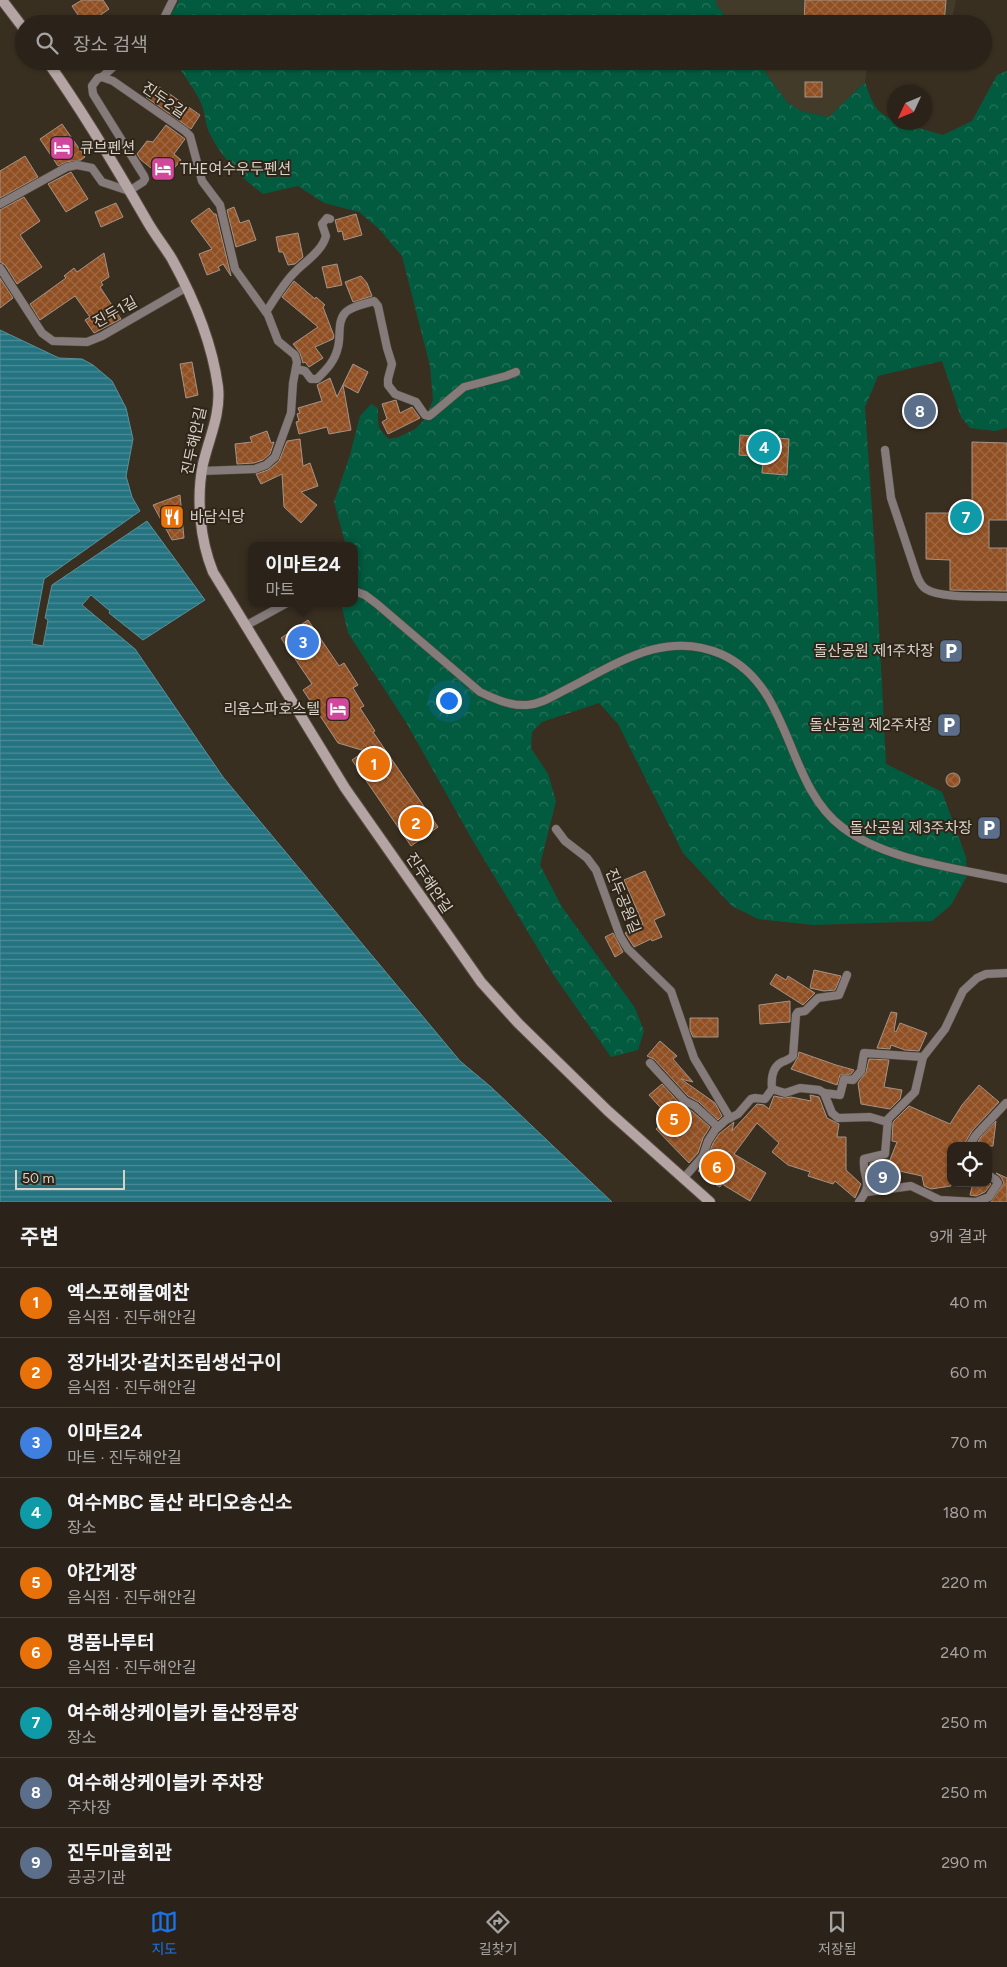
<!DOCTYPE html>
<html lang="ko">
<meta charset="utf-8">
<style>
:root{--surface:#2b2319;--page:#332b22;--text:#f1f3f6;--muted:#a6a4a2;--line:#474038;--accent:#1a73e8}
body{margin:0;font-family:Figtree,"Noto Sans KR",sans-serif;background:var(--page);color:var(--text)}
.controls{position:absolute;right:15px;bottom:15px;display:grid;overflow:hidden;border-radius:10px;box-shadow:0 1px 4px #0004}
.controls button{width:45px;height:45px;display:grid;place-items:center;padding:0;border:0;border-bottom:1px solid var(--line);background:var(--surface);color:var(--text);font:25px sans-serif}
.compass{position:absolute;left:887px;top:85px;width:45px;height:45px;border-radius:50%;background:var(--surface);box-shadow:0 1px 4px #0004;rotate:226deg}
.scale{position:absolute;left:15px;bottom:12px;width:110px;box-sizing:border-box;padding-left:5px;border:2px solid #d8d2c9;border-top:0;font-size:14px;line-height:18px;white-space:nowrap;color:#d8d2c9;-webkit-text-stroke:4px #2f2518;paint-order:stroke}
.you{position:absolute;left:448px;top:700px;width:18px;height:18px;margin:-12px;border:4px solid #fff;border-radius:50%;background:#1a73e8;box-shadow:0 0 0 8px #1a73e833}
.badge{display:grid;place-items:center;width:32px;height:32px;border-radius:50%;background:var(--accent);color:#fff;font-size:16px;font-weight:700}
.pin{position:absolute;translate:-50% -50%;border:2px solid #fff;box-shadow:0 1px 5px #0006}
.popup{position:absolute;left:248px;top:542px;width:110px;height:65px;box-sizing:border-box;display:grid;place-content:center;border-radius:10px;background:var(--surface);filter:drop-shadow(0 1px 4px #0005);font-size:16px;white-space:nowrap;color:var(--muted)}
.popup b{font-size:19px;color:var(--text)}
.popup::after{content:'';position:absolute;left:50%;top:100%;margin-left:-10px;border:10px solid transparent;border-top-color:var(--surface)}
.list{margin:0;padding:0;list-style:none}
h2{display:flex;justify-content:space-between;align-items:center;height:65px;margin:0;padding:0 20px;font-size:21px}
h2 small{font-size:16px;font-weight:400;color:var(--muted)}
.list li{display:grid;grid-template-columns:32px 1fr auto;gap:15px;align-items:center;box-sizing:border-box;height:70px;padding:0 20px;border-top:1px solid var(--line)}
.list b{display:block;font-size:19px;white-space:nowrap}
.list p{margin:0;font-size:16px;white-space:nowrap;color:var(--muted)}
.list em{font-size:16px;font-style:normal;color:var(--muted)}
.icon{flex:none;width:28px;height:28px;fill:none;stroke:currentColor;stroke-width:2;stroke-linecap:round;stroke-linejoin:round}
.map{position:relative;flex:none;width:1007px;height:1202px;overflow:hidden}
.search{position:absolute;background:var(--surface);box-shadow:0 1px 4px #0004;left:15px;right:15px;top:15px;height:55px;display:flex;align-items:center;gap:12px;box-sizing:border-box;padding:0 18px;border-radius:28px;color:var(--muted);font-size:19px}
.sheet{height:695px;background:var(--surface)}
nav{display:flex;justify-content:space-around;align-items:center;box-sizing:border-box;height:70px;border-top:1px solid var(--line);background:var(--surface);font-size:14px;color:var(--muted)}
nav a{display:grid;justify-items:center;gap:2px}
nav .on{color:var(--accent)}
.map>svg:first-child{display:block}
</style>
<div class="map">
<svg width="1007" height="1202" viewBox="0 0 1007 1202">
<defs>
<pattern id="forest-crowns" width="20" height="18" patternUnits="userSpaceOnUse" patternTransform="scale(1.25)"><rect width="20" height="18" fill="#025b3f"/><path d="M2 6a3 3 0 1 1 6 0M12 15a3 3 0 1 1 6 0" fill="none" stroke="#267259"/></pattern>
<pattern id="water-rules" width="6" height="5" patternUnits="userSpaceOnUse" patternTransform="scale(1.25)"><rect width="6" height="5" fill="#247381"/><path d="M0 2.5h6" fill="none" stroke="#4d8c97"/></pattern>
<pattern id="building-cross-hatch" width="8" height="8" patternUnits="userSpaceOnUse" patternTransform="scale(1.25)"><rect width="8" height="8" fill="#905023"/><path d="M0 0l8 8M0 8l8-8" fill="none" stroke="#9f6842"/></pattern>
</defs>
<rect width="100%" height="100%" fill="#392f21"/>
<g fill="#423b29">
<polygon points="716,0 956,0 951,24 731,24 716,4"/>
<polygon points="757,61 868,61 865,82 829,117 801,111 787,102"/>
</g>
<g fill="url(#forest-crowns)">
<polygon points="179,0 716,0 716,4 731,24 166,24"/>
<path d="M174,61H757L787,102L801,111L829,117L865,82C872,102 874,112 894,120V122L901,123L943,135L972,121L997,75L1007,71V428L995,431L970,428L961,417L942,361L878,376L865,407L876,570L886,764L942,792L966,857L967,876L951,905L932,921L813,925L758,919L732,906L683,853L618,724L599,703L542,722L532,732L531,748L548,774L556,801L540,865L562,907L635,1008L644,1031L638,1050L611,1057L555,977L473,841L407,724L348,633L341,603H354V546H346L334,502L350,455L360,416L371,404L378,408C378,423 376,428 389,439L399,437L415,429L425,419L433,400L430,366L402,256L379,229L359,212L324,203L298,186L263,194C241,178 219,155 208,130C205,121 205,112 201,103C194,88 184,75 174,61Z"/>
</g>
<polygon fill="url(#water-rules)" stroke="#5a9097" points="0,330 59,358 82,359 93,365 112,381 126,408 133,439 126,476 132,497 140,511 44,579 32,644 43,646 48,620 45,618 52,585 147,521 205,600 143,640 109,613 110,611 91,595 82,605 135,649 223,777 460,1061 491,1087 612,1202 0,1202"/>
<g fill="url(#building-cross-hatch)" stroke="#a59388">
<polygon points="82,0 103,0 109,9 88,24 84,24 72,6"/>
<polygon points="805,0 946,0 944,24 865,22 865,24 804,24"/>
<rect x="805" y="82" width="17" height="15"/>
<polygon points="155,84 200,115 191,129 146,97"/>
<polygon points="62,124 85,157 81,160 66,162 58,166 40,139"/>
<polygon points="166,125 185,139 174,154 181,160 165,179 141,160 137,154 147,141 153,142"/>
<polygon points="25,156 38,177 0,198 0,171"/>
<polygon points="71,172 88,199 66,212 48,184"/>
<polygon points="24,197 40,221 20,235 42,267 17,284 5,265 0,262 0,210"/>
<polygon points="116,203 123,217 101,227 95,212"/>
<polygon points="234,207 240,223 249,220 256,240 236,247 227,210"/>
<polygon points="209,208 214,214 216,214 231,276 223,264 218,267 220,270 207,275 199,254 212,249 191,221"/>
<polygon points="356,214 362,235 344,240 342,231 338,232 335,220"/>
<polygon points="298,233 303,257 295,264 288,265 283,252 279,252 276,237"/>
<polygon points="104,253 109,277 101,282 103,285 100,287 121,319 94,333 85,320 90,317 75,296 40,320 30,304 66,278 64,276 74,268 77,272"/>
<polygon points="337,264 342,285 327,288 322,267"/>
<polygon points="361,276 367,283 372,296 353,302 345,282"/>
<polygon points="0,278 13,298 0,308"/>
<polygon points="294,281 315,299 316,297 325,305 323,307 334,336 333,339 315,347 323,358 309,367 305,362 303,363 300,353 293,344 318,327 282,297"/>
<polygon points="192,362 198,395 186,398 180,364"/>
<polygon points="353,364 368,372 358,393 343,385 351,430 329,434 327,427 299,434 296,422 299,421 297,414 300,413 298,408 322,401 317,385 330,378 337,397"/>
<polygon points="396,400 400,413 412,407 420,418 388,434 382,422 387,419 382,404"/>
<polygon points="267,431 271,443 274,442 270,454 263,460 254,463 237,464 235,444 252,442 250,437"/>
<polygon points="740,435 789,439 787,475 762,473 763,457 739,455"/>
<polygon points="300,439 303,466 310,463 318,486 301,492 317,505 301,523 284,507 282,474 261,484 256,474 268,470 279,461 287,441"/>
<polygon points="972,442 1007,443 1007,520 989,520 989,548 1007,548 1007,591 950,590 950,560 926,559 926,513 972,513"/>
<polygon points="180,495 184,538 172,540 153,505"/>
<polygon points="308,620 339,666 344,663 358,685 353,688 364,706 360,708 375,731 373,732 438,827 411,846 352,760 365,751 338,743 303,690 312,684 281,638"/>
<circle cx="953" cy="780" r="7"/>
<polygon points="645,871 665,915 654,920 662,937 652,941 651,939 634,947 625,933 643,924 624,880"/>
<polygon points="613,933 623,952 615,957 605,937"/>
<polygon points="814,970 841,976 835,990 824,991 810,988"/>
<polygon points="776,974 786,980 788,976 815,993 803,1005 770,984"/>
<polygon points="790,1001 790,1022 760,1024 759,1005"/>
<polygon points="891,1012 897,1013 894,1031 896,1032 900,1023 927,1033 919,1051 905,1050 891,1045 890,1049 877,1048"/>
<polygon points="690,1018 718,1018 718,1037 693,1037 690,1030"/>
<polygon points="660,1041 677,1056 673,1059 693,1082 681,1079 715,1103 722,1116 718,1120 699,1102 688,1096 654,1059 647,1056"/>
<polygon points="799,1052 836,1065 854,1070 851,1074 840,1075 837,1085 791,1069 798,1057"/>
<polygon points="869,1059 889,1060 884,1087 902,1090 900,1099 890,1109 861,1104 858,1083 866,1072"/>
<polygon points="662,1084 681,1105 692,1111 710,1127 703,1138 698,1153 689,1163 656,1129 668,1116 649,1095"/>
<polygon points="979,1085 999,1102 972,1131 963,1146 951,1146 951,1186 931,1189 924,1186 922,1176 895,1170 896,1182 873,1186 870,1163 890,1160 897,1142 892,1141 893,1122 909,1106 950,1124 962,1105"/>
<polygon points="810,1095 819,1097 827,1118 839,1124 837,1137 846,1137 846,1170 861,1184 855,1198 835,1181 833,1184 808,1176 810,1172 788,1165 772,1152 779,1143 757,1123 734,1154 766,1173 750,1201 722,1184 720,1187 709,1181 711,1179 698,1171 707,1159 713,1143 719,1134 734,1122 732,1131 757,1104 764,1105 769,1109 774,1096 784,1098 791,1097 811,1101"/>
<polygon points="996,1121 993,1146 976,1146 980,1138"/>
<polygon points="996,1173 1007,1178 1007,1202 991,1202 1004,1183 1001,1177"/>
<polygon points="988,1182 991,1184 985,1192 976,1196 970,1195 973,1183 988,1183"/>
</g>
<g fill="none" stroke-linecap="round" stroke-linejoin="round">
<defs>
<g id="lane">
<polyline points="161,24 173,0"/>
<polyline points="102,77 120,61"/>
<polyline points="0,204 67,167 77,165 92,168 102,182 129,191 143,182 145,179 144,176 93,94 92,86 98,78 102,77 113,81 185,131 190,136 202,181 220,205 235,269 268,315 278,341 295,355 297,362 293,383 291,413 275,457 266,465 255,469 202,471"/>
<polyline points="0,268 42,333 53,341 87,342 102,336 187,287"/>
<path d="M266,312C275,299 284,282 296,271C306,261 322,251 326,236L322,224L327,218L330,219"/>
<path d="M296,369L305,371L311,379H317C327,369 335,361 338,347C341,336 337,322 345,313C351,306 366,304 374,301L378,306L387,348L392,364L388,379V385L395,394L416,402L425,415L429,416L433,413L464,387L506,376L516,372"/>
<path d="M885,450L891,498L917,576C919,581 921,586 926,589C941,599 987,596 1007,597"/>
<path d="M354,591L365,595L377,604L480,692C495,699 510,706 527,705C541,704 553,696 565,690C615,665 664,629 721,654C793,686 784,783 842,827C885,860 955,868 1007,879"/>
<polyline points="245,626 287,603"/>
<polyline points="556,829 565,841 587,858 596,870 620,936 628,949 671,991 694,1058 730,1118"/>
<polyline points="650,1063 685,1101 695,1106 718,1127"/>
<path d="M772,1089C771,1079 772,1067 782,1062C787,1060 789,1060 793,1056L796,1015L798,1012L805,1011L818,998L839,995L847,975"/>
<polyline points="824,1093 840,1095 844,1079 853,1080 861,1071 864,1053 923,1057"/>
<polyline points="969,1146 976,1135 1006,1103"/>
<polyline points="683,1179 703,1156 708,1141 715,1130 726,1120 738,1114 751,1099 755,1098 765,1099 772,1089 785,1093 800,1088 819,1090 824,1093 832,1113 838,1118 870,1117 887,1122"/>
<polyline points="867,1192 911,1186 940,1200 976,1202 989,1197 998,1183 996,1180 988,1175"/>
<path d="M859,1202C875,1181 862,1180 864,1159L885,1154L888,1119L915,1092L923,1057L945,1029L963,991L977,978L986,974L1007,973"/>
</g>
<g id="secondary">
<polyline points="2,0 24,29"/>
<path d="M47,61C84,113 116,167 147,221C155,235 164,246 172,259C194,299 212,341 218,387C221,414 209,438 203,464C196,498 200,540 213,572L345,788L481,982L518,1023L608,1111L710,1202"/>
</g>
</defs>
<use href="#lane" stroke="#564c3f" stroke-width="9"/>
<use href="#secondary" stroke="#564c3f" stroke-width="12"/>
<use href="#lane" stroke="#857b7b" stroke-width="8"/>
<use href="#secondary" stroke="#b4a5a4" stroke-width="10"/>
</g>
<defs>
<symbol id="hotel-square" viewBox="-11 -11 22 22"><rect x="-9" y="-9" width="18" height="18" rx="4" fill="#d1479c" stroke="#2f2518"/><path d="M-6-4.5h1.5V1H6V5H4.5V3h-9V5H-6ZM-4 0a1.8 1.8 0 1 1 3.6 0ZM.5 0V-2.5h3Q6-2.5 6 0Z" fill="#fff"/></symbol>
<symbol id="restaurant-square" viewBox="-11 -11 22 22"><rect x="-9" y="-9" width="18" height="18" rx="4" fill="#e8710a" stroke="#2f2518"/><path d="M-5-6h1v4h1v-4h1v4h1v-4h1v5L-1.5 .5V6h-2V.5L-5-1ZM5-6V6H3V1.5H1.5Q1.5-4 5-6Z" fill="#fff"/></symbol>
<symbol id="parking-square" viewBox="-11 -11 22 22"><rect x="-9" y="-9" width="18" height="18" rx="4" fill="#5c6f8a" stroke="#2f2518"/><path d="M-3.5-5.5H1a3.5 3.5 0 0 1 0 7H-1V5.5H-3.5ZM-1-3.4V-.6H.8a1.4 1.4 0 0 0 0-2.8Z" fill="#fff"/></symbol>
</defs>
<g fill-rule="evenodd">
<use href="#hotel-square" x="48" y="134" width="28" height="28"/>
<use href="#hotel-square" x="149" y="155" width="28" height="28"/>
<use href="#restaurant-square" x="158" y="503" width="28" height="28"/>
<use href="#parking-square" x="937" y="637" width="28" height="28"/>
<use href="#hotel-square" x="324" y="695" width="28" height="28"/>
<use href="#parking-square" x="935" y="711" width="28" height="28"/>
<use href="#parking-square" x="975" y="814" width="28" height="28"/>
</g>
<g text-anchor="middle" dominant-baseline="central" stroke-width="4" stroke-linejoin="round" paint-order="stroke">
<g font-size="15" fill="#d8d2c9" stroke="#2f2518">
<text transform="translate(164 100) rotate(35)">진두2길</text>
<text transform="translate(115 312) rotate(-29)">진두1길</text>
<text transform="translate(194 441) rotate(-78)">진두해안길</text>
<text transform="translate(429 883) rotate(56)">진두해안길</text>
<text transform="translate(623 901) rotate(68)">진두공원길</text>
</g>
<g font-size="15" fill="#d8d2c9" stroke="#2f2518" text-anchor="end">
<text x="80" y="148" text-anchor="start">큐브펜션</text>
<text x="180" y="169" text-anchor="start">THE여수우두펜션</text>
<text x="190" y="517" text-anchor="start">바담식당</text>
<text x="934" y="651">돌산공원 제1주차장</text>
<text x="320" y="709">리움스파호스텔</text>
<text x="932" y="725">돌산공원 제2주차장</text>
<text x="972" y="828">돌산공원 제3주차장</text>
</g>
</g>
</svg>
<div class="controls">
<button><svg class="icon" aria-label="locate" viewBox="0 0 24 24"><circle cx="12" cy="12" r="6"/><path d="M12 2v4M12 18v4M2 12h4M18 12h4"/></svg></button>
</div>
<svg class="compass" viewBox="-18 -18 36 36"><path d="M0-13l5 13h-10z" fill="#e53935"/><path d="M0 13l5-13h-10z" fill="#a6a4a2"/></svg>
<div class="scale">50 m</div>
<div class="you"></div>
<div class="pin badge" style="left:374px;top:764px;background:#e8710a">1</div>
<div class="pin badge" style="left:416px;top:823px;background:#e8710a">2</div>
<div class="pin badge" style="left:303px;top:642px;background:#3f7fe0">3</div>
<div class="popup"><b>이마트24</b>마트</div>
<div class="pin badge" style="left:764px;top:447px;background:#0f9aa8">4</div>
<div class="pin badge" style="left:674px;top:1119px;background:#e8710a">5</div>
<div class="pin badge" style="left:717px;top:1167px;background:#e8710a">6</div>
<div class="pin badge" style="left:966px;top:517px;background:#0f9aa8">7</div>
<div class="pin badge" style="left:920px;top:411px;background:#5c6f8a">8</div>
<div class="pin badge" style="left:883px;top:1177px;background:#5c6f8a">9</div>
<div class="search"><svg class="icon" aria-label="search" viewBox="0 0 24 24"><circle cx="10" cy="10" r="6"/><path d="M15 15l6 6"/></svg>장소 검색</div>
</div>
<section class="sheet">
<h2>주변<small>9개 결과</small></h2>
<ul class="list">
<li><span class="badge" style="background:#e8710a">1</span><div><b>엑스포해물예찬</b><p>음식점 · 진두해안길</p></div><em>40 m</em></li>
<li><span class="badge" style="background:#e8710a">2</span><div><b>정가네갓·갈치조림생선구이</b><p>음식점 · 진두해안길</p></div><em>60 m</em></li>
<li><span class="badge" style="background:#3f7fe0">3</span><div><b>이마트24</b><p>마트 · 진두해안길</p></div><em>70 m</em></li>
<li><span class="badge" style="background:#0f9aa8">4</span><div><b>여수MBC 돌산 라디오송신소</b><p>장소</p></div><em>180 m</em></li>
<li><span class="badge" style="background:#e8710a">5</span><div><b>야간게장</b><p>음식점 · 진두해안길</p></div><em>220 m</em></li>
<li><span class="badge" style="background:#e8710a">6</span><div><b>명품나루터</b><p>음식점 · 진두해안길</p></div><em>240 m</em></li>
<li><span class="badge" style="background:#0f9aa8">7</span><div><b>여수해상케이블카 돌산정류장</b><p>장소</p></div><em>250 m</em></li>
<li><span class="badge" style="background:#5c6f8a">8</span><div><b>여수해상케이블카 주차장</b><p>주차장</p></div><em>250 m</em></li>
<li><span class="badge" style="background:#5c6f8a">9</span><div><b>진두마을회관</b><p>공공기관</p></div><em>290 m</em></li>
</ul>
</section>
<nav>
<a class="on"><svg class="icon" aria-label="map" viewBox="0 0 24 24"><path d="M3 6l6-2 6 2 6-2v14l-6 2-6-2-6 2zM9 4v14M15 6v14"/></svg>지도</a>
<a><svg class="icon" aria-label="directions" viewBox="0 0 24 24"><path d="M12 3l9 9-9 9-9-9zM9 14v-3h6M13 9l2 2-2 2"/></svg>길찾기</a>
<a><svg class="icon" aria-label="saved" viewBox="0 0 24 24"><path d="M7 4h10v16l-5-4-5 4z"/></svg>저장됨</a>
</nav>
